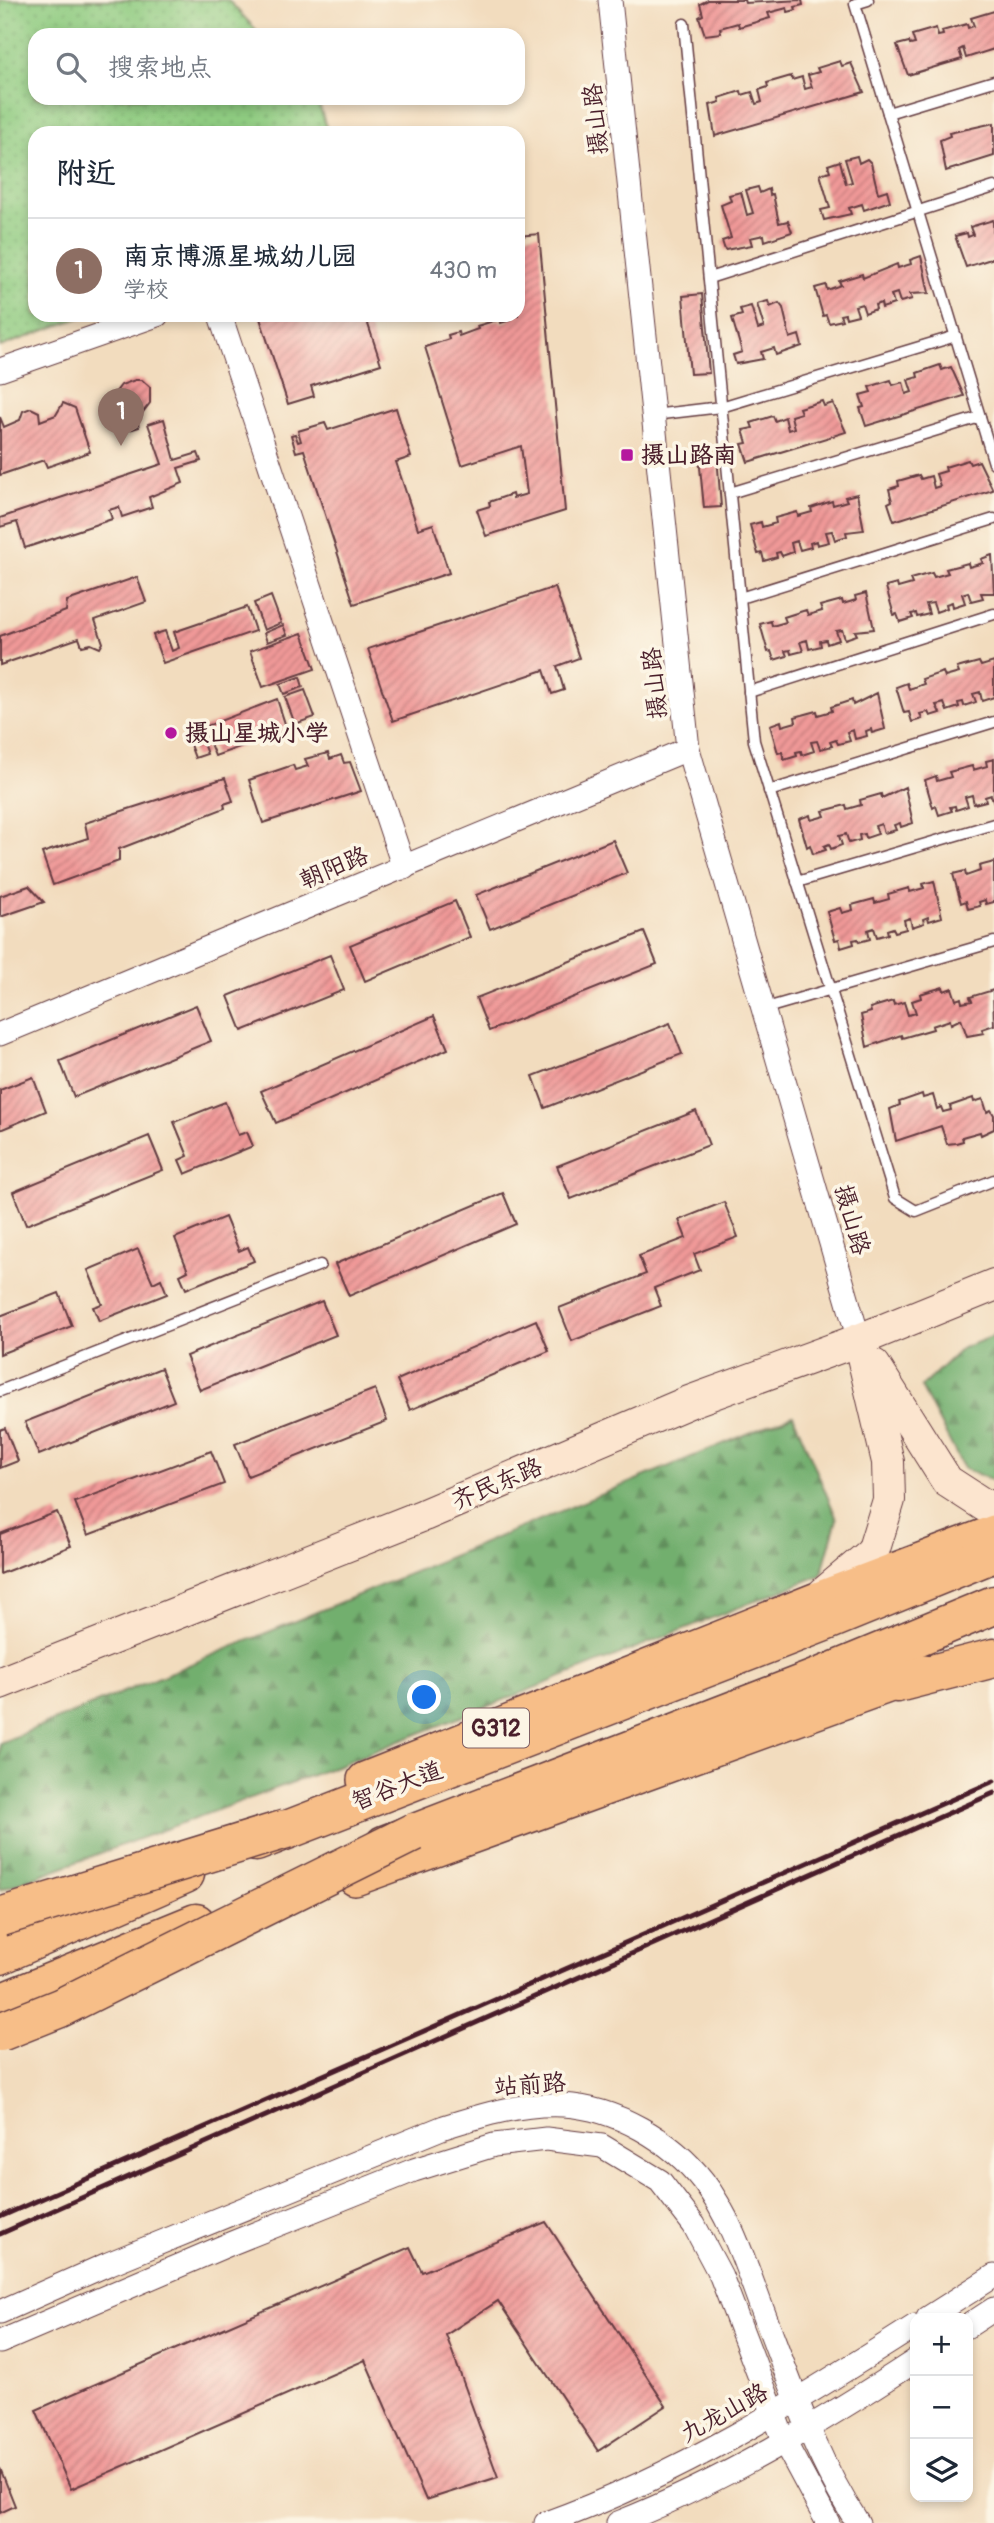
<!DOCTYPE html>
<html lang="zh">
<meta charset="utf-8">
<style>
:root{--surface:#fff;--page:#f6f6f7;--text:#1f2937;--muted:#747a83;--line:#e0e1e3;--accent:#ea580c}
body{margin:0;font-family:Pangolin,"LXGW WenKai TC",sans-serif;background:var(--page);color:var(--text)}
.controls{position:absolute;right:21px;bottom:21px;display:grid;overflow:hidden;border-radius:14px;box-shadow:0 4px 10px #0003}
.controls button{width:63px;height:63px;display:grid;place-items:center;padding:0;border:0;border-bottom:2px solid var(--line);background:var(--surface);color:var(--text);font:35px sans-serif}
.you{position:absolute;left:425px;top:1698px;width:24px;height:24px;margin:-18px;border:5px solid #fff;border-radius:50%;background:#1a73e8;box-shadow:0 0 0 10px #1a73e833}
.badge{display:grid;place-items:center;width:46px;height:46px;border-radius:50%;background:var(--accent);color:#fff;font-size:23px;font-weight:700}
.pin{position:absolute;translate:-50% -58px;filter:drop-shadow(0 2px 4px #0008)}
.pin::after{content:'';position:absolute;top:37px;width:24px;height:21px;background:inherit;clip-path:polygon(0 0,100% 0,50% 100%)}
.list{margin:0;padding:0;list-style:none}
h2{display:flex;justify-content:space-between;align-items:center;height:91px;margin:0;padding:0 28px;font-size:30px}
h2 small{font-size:23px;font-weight:400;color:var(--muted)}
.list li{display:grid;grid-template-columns:46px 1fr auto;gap:21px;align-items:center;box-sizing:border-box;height:105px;padding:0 28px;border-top:2px solid var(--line)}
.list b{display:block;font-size:26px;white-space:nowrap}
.list p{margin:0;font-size:23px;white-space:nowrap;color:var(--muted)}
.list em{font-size:23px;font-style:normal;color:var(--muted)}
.icon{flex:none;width:38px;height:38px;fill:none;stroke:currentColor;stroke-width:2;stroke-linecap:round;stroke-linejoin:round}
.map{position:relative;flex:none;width:994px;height:2523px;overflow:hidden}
.search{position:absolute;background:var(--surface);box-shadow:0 4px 10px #0003;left:28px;top:28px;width:497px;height:77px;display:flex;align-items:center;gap:18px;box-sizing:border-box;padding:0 24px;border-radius:21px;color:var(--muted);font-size:26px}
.panel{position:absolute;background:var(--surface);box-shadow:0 4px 10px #0003;left:28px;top:126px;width:497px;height:196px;border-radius:21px}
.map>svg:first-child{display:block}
</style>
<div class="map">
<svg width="994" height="2523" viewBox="0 0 994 2523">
<defs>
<pattern id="forest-firs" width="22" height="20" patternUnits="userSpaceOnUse" patternTransform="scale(1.75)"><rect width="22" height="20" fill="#72af6e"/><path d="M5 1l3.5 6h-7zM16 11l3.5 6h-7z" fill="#608e5b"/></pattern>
<pattern id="park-dots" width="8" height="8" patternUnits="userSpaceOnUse" patternTransform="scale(1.75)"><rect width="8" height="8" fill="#8ecb80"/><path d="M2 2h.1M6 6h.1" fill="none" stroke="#7cae6f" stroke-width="1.8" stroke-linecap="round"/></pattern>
<pattern id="building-hatch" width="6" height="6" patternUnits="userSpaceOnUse" patternTransform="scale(1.75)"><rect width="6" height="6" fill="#f09998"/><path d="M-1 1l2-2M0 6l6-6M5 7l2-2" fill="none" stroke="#c47c7c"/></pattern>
</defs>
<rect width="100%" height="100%" fill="#fcf5e5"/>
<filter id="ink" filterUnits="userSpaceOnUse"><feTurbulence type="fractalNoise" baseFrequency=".0143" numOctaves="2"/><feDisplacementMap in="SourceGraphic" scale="14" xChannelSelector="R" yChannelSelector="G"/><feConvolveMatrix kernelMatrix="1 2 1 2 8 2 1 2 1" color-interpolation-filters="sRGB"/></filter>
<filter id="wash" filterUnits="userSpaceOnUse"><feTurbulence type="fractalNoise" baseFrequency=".00686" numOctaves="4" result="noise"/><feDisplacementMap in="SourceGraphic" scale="28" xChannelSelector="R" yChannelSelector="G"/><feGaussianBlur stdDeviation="1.57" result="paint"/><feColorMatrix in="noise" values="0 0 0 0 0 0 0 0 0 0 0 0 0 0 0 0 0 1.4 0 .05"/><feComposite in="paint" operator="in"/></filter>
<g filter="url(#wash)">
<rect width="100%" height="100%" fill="#f2dcbe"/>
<g fill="url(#forest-firs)" stroke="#5e674c" stroke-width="2">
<polygon points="994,1336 994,1481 964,1469 921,1387 962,1348"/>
<polygon points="793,1415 837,1519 821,1575 326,1770 0,1890 0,1743"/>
</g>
<polygon fill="url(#park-dots)" stroke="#6c7556" stroke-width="2" points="0,0 228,0 261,35 35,35 35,98 317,98 328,133 35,133 35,315 87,315 0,347"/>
<g id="blocks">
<g fill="url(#building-hatch)">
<polygon points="708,0 744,0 745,3 802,0 803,5 795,7 796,10 788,12 787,8 768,13 770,18 739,27 738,23 720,28 721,33 705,35 699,17 703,15 700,4"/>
<polygon points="994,11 994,49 966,58 963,48 959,50 962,59 908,75 897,45 909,42 910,45 915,44 912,35 936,28 938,36 943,35 942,31 967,24 968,28 974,26 971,18"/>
<polygon points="840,61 842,66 851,63 864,92 715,136 710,105 720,102 719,98 741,91 742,95 752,92 756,104 762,102 759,90 768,87 767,83 791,76 792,80 802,77 805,89 812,87 808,75 819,72 817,68"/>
<polygon points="994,123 994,156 946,171 940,140 950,136 949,133"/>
<polygon points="857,156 859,163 867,159 871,163 878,193 887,190 890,201 864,210 862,204 849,208 851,214 824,220 821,210 830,208 820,174 830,171 828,165 840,161 846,184 852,182 845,159"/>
<polygon points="758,187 760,193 769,189 770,195 773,194 779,223 788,221 792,232 765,241 764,235 750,238 752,245 725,250 722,241 731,238 721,205 731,201 729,195 741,192 747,215 753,213 746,190"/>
<polygon points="993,220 994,258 966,267 955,236 967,233 968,237 973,235 970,227"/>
<polygon points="539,234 565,511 486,536 477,510 490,506 489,502 512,494 513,498 527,494 521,446 462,465 425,347 449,339 448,335 458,332 459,336 478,329 477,326 500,319 501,323 510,320 509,315 518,315 518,236"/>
<polygon points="921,256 929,293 910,294 912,299 900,302 897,293 891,295 894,304 882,308 881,303 875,305 876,309 865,313 862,304 855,306 858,315 846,318 845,314 840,315 842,320 829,323 826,315 823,316 815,288 826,285 827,290 841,285 839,281 862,274 863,278 897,264 898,268 911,264 910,260"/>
<polygon points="702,294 709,373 690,374 683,296"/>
<polygon points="768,301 770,307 779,303 783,308 790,338 799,335 802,346 776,355 774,348 761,352 763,359 736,364 733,355 742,352 732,318 742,315 740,309 751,306 758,329 764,327 757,304"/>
<polygon points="259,315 365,315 381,364 311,386 314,396 288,404"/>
<polygon points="940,365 942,370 951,367 964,396 866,426 860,408 864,407 860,395 871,392 869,387 891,380 893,385 903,382 906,394 912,392 908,380 918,377 917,373"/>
<polygon points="135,380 142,380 150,387 150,403 137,420 139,427 126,431 125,428 116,429 105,418 109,401 121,385"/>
<polygon points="822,401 824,406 833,403 846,432 748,462 742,444 747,443 743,430 753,428 751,423 773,416 775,421 785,417 788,430 794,428 791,416 801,413 799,408"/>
<polygon points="63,403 75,408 90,452 47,467 44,460 0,475 0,417 4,427 20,420 23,411 31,408 39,412 40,421 56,415"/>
<polygon points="396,408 411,457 396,462 418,529 433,524 449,573 354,604 304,450 296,452 291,435 295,434 298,442 301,441 298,431 325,423 328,430"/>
<polygon points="164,419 175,460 198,453 201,461 178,468 183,483 149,497 152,507 122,517 119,507 109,510 112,519 25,548 17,522 0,527 0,518 162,464 148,424"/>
<polygon points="717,455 721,507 704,508 699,457"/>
<polygon points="968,460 970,464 979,461 993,490 894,521 888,503 892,501 889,489 899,486 898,481 919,475 921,479 931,476 934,488 940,486 936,474 946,471 945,467"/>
<polygon points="857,494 864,530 846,532 847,536 835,540 832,531 826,532 829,542 817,545 816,541 810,543 811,547 800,550 797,541 791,543 793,552 782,556 780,552 776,553 777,557 764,561 762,553 758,554 750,525 761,522 762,527 776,523 775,518 797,512 798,516 812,512 811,508 832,501 833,505 847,501 845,497"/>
<polygon points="992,555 994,593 981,593 983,598 971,601 968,592 962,594 965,603 953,607 952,602 946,604 947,608 936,612 933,603 926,604 929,614 917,617 916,613 911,614 913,618 900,622 897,614 894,615 886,587 897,584 898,588 912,584 910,579 932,573 934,577 948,573 946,569 968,563 969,567 983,563 981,559"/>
<polygon points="137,577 146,602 95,620 103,643 100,648 91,644 82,646 79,638 0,665 0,636 66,611 67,601"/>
<polygon points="555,587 579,658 557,666 564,690 552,694 544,670 393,721 368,649"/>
<polygon points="866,593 874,629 855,631 857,635 845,639 842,630 836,631 839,640 827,644 826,640 820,641 821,646 809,649 807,640 800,642 803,651 791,654 790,650 785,651 787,656 774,660 771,651 768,652 760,624 771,621 772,626 786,622 784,617 806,610 808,615 822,611 820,606 842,600 843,604 856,600 855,596"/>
<polygon points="271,596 281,623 264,630 254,603"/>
<polygon points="247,607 255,631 163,663 153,635 165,631 172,651 179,648 174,632"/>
<polygon points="283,625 287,635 267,642 264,633"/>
<polygon points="302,633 315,669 263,687 250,651"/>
<polygon points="979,662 981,666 994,662 994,697 982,701 980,692 973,694 976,702 964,706 963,702 958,703 959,707 947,711 944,703 941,704 936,705 940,713 930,716 928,712 920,714 922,719 912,722 909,712 904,713 896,687 907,683 909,689 924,684 922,679 943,672 945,677 959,673 957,668"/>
<polygon points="300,677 303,687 284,694 280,684"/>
<polygon points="305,690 315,717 295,724 285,697"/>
<polygon points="877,693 885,729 872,733 871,729 866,731 867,736 855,739 853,730 847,732 850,741 838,744 836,740 830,742 832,746 820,749 817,741 811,742 814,751 802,755 801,751 796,752 797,756 784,760 782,752 778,753 770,725 781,721 782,726 796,722 795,717 817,711 818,715 832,711 831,707 852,700 853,705"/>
<polygon points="277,699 287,730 255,742 253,738 246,740 248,744 215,756 205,731 199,733 207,754 195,758 186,734"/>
<polygon points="328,753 330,759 341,755 344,763 350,762 361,791 263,823 249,780 293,765 295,770 308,766 305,759"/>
<polygon points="994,759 994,803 991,795 985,797 986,801 974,804 972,795 965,797 968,806 956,810 955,806 950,807 952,811 939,815 936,806 933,808 925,780 936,776 937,781 951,777 949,772 972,766 973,770 987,766 986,761"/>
<polygon points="225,778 233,801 224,804 225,808 119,849 119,861 53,885 42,853 88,838 85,823"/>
<polygon points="905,787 913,823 901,827 900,823 894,825 896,830 884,833 881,824 875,826 878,834 866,838 865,834 859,835 860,840 849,843 846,834 839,836 842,845 831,849 829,844 824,846 826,850 813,854 810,845 807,847 799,819 810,815 811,820 825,816 823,811 846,805 847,809 861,805 860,800 881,794 882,798"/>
<polygon points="613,840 627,873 490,929 476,895"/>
<polygon points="994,862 994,902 986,904 985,900 979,902 980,906 968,909 966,901 961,903 953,874 965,871 966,876 980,871 979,866"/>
<polygon points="934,881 942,917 929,921 928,917 923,919 924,923 912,927 910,918 904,920 906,929 895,932 893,928 887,930 888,934 877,937 874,928 868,930 870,939 859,942 858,939 853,940 854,944 841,948 839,939 835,940 827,912 840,908 842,913 853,910 852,905 874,899 875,903 889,899 888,894 909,888 910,892 924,888 923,884"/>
<polygon points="29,886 44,902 0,917 0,896"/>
<polygon points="455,901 470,937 365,981 350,945"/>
<polygon points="644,932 657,964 489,1031 476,998"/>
<polygon points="330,955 344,990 242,1031 228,996"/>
<polygon points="943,987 944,991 952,988 956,1000 961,998 962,1003 972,1001 970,997 993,990 994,1025 982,1029 984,1033 967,1036 961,1019 951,1024 950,1020 932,1026 933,1029 902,1038 901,1035 867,1047 861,1015 871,1012 870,1008 893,1001 894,1005 904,1002 908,1015 916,1013 912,1001 921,998 920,994"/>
<polygon points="196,1005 211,1041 74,1097 60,1061"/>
<polygon points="434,1016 448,1049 276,1123 261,1091"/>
<polygon points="670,1023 682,1054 545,1108 533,1076"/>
<polygon points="33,1077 46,1111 0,1130 0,1090"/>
<polygon points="922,1094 923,1098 933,1095 937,1109 941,1107 943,1112 951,1110 950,1106 973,1098 974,1102 983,1099 987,1112 991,1110 994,1115 994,1129 981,1135 980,1132 962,1137 963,1141 956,1143 947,1144 941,1126 896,1141 890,1109 900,1105 899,1102"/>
<polygon points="225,1102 238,1135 247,1132 253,1146 185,1174 179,1160 188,1156 174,1122"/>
<polygon points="696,1111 709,1145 571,1199 557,1166"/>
<polygon points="149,1136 163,1170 26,1225 13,1192"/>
<polygon points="503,1193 516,1224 349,1296 335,1264"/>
<polygon points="724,1202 738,1237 694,1254 700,1270 654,1288 661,1306 572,1341 559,1308 646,1274 639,1256 686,1238 679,1220"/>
<polygon points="225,1217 239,1251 248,1247 254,1261 186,1289 180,1275 188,1271 175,1238"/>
<polygon points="138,1249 153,1283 161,1279 167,1294 99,1321 93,1307 102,1304 88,1270"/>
<polygon points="59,1293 72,1326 0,1354 0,1316"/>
<polygon points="322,1301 336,1335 200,1390 186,1356"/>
<polygon points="536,1320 549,1351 410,1410 397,1380"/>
<polygon points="161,1368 174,1401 39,1455 25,1422"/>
<polygon points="375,1389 387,1421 248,1476 235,1444"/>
<polygon points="5,1428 18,1461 0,1468 0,1430"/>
<polygon points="211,1451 224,1484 88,1535 75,1502"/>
<polygon points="57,1512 71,1546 0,1574 0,1534"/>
<polygon points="546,2222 666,2406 598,2451 498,2301 446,2335 498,2477 426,2500 365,2360 71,2489 36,2410 410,2247 422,2272"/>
<polygon points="0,2468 15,2506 0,2513"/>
</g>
</g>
</g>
<g filter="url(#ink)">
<use href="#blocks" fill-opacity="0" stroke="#633b41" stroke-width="2"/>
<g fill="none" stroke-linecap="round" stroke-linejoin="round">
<defs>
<g id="lane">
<polyline points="868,0 855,4 994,463"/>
<polyline points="684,24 754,741 895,1198 916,1211 994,1180"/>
<polyline points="888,113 994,81"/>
<polyline points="709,278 994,187"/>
<polyline points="653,415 721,407 956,336"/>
<polyline points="730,493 980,417"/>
<polyline points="740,598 994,519"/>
<polyline points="749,692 994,614"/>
<polyline points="769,791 994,722"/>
<polyline points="797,882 994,824"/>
<polyline points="763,1009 994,942"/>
<polyline points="0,1391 320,1265"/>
</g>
<g id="street">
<polyline points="610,0 688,749 859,1340"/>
<polyline points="220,315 404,868"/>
<polyline points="0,370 157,315"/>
<polyline points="0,1034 688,749"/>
<path d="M0,2312L108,2264L444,2127C482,2115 521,2103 563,2105C616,2108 671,2140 703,2181C731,2218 745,2263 761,2306C789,2379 815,2458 858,2523"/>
<polyline points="928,2318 994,2276"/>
<polyline points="968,2326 994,2309"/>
<polyline points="0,2342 232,2243 414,2170 494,2145 546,2139 602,2146 660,2181 694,2225 721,2276 785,2443 828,2523"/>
<path d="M546,2523C680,2475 796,2402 915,2326"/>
<path d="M618,2523C724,2481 820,2423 915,2361"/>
</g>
<g id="secondary">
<polyline points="874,1365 947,1481 984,1505 994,1507"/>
<polyline points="824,1593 873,1552 889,1500 888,1462 859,1340"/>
<polyline points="0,1683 424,1515 689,1402 859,1340 994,1285"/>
</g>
<g id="primary">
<polyline points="365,1780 815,1601 994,1533"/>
<polyline points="355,1878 924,1672"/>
</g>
<g id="highway">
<polyline points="897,1683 994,1658"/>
<polyline points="256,1842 827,1621 994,1553"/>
<polyline points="384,1845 815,1679 994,1605"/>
<polyline points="0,1955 185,1874"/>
<polyline points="0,2003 196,1923"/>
</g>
</defs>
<use href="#lane" stroke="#633b41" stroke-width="13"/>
<use href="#street" stroke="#633b41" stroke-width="25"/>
<use href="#secondary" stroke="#633b41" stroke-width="34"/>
<use href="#primary" stroke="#633b41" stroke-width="38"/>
<use href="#highway" stroke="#633b41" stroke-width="41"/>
<use href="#lane" stroke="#fff" stroke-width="10"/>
<use href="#street" stroke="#fff" stroke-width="23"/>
<use href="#secondary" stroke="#fce5cf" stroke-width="32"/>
<use href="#primary" stroke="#f7be88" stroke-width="35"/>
<use href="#highway" stroke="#f7be88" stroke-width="38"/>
<g stroke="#4a1f2b" stroke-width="5">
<polyline points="0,2217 994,1781"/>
<polyline points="0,2234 994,1793"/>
</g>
<defs>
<g id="highway-bridge">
<polyline points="0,1917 286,1829"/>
<polyline points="0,2032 60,2008 414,1832"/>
</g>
</defs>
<use href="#highway-bridge" stroke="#633b41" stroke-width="41" stroke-linecap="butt"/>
<use href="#highway-bridge" stroke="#f7be88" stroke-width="38"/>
</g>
</g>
<g fill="#b5179e" stroke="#fcf5e5" stroke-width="2.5">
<rect x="620" y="448" width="14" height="14" rx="3.5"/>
<circle cx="171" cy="733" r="7"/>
</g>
<g text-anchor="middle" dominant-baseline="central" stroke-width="7" stroke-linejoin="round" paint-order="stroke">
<rect fill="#fcf5e5" stroke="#7f5f63" stroke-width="2" x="463" y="1708.5" width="66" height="39" rx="5"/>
<g font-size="23" font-weight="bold" fill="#4a1f2b">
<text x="496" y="1728">G312</text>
</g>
<g font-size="24" fill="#4a1f2b" stroke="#fcf5e5">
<text transform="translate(596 119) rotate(-96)">摄山路</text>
<text transform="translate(655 683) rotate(-96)">摄山路</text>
<text transform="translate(334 868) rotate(-23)">朝阳路</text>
<text transform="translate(852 1220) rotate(74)">摄山路</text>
<text transform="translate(497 1484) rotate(-23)">齐民东路</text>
<text transform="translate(397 1786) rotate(-21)">智谷大道</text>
<text transform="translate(530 2085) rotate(-4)">站前路</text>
<text transform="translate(724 2413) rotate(-29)">九龙山路</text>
</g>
<g font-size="24" font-weight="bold" fill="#4a1f2b" stroke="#fcf5e5" text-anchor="start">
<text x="641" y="455">摄山路南</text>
<text x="185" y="733">摄山星城小学</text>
</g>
</g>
</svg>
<div class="controls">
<button>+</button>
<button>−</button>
<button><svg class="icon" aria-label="layers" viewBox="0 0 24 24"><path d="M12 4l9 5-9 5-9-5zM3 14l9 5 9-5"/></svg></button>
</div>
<div class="you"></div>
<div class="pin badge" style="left:121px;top:446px;background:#8d6e63">1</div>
<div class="search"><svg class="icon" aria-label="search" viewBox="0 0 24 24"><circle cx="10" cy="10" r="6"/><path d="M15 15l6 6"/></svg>搜索地点</div>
<section class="panel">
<h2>附近<small></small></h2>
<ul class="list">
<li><span class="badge" style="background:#8d6e63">1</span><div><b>南京博源星城幼儿园</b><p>学校</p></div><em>430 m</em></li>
</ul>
</section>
</div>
